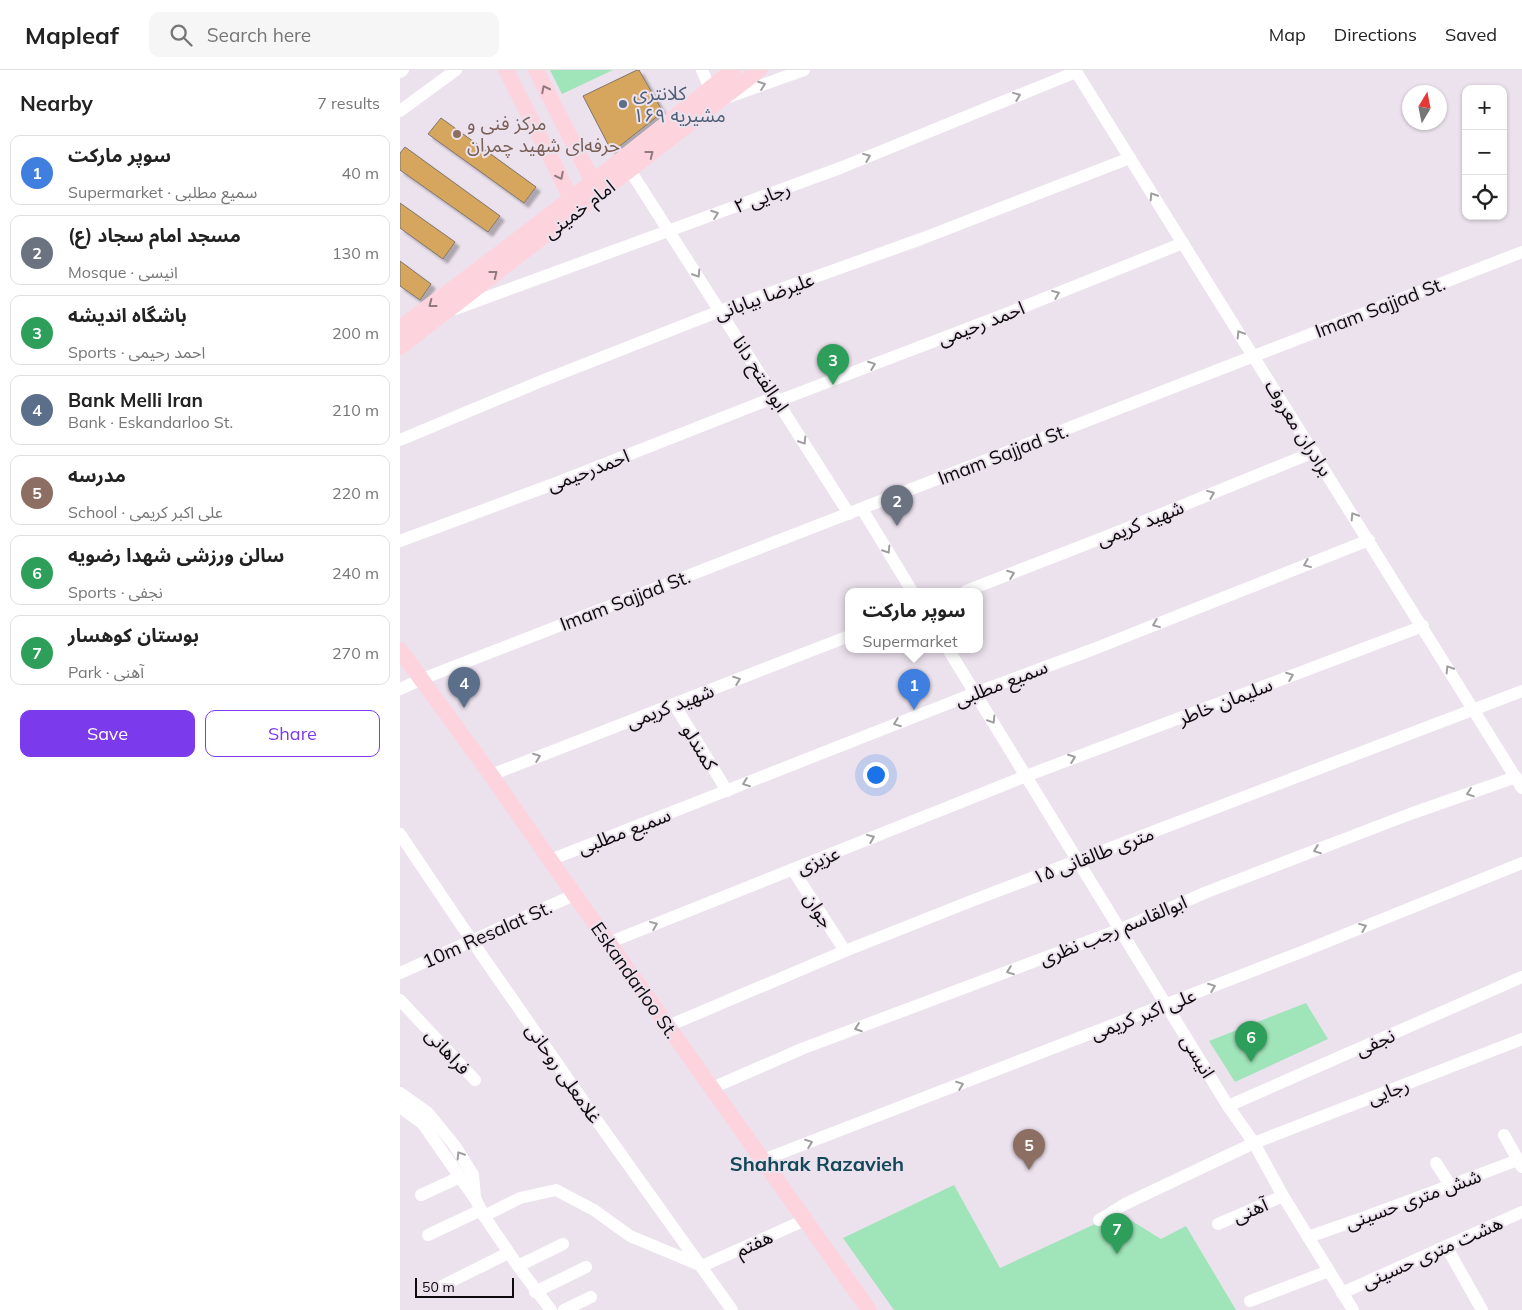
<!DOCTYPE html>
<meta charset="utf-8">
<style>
:root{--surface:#fff;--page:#f6f6f6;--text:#222;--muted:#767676;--line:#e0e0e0;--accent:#7c3aed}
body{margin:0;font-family:Mulish,"Noto Sans Arabic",sans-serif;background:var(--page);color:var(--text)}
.controls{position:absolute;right:15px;top:15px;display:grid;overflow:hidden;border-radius:10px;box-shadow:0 1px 4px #0004}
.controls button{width:45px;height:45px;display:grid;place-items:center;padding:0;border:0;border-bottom:1px solid var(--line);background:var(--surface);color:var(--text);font:25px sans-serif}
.compass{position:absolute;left:1002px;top:15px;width:45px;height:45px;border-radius:50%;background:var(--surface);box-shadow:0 1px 4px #0004;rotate:10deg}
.scale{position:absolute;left:15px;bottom:12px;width:99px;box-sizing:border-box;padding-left:5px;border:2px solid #0e0a0e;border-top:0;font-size:14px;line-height:18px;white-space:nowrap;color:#0e0a0e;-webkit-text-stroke:4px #ece2ee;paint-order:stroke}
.you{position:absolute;left:475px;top:704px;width:18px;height:18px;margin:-12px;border:4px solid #fff;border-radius:50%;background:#1a73e8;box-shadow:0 0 0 8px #1a73e833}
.badge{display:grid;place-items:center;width:32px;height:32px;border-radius:50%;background:var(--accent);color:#fff;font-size:16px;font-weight:700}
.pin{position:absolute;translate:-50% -41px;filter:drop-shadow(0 1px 2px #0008)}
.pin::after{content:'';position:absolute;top:26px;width:18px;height:15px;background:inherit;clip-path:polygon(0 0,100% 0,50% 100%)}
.popup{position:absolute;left:445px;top:518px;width:138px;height:65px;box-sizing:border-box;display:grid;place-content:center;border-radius:10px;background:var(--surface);filter:drop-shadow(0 1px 4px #0005);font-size:16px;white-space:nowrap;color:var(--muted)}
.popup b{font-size:19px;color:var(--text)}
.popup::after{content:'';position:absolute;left:50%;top:100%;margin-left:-10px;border:10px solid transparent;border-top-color:var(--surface)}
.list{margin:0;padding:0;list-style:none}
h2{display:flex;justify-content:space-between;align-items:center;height:65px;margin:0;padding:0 20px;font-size:21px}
h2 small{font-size:16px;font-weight:400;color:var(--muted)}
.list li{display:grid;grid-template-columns:32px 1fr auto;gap:15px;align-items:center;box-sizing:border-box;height:70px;margin:0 10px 10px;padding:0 10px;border:1px solid var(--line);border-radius:10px}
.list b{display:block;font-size:19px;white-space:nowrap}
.list p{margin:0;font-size:16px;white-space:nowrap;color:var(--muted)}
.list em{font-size:16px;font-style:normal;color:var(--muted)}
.actions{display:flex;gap:10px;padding:15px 20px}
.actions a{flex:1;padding:11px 0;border:1px solid var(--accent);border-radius:10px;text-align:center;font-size:18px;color:var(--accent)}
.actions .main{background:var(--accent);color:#fff}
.icon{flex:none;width:28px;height:28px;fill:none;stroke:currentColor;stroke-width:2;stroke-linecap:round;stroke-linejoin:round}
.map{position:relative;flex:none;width:1122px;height:1240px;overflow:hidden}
header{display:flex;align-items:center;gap:30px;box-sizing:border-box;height:70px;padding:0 25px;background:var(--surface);border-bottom:1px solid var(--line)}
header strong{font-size:24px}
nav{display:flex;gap:28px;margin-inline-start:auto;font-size:18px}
.search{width:350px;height:45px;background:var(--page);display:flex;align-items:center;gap:12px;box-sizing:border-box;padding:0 18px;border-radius:10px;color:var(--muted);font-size:19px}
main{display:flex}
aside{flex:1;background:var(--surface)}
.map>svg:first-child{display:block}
</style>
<header>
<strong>Mapleaf</strong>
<div class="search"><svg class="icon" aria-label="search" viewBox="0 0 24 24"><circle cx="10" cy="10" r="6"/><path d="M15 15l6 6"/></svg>Search here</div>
<nav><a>Map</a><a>Directions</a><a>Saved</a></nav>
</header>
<main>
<aside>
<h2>Nearby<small>7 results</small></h2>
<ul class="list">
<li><span class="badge" style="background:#3f7fe0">1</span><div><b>سوپر مارکت</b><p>Supermarket · سمیع مطلبی</p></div><em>40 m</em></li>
<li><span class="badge" style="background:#6b7280">2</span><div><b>مسجد امام سجاد (ع)</b><p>Mosque · انیسی</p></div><em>130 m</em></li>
<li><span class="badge" style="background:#2e9e5b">3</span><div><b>باشگاه اندیشه</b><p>Sports · احمد رحیمی</p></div><em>200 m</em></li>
<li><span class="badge" style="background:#5c6f8a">4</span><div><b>Bank Melli Iran</b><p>Bank · Eskandarloo St.</p></div><em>210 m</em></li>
<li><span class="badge" style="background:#8d6e63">5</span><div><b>مدرسه</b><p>School · علی اکبر کریمی</p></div><em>220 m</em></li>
<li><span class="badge" style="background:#2e9e5b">6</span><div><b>سالن ورزشی شهدا رضویه</b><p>Sports · نجفی</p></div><em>240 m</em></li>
<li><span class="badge" style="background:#2e9e5b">7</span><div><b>بوستان کوهسار</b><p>Park · آهنی</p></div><em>270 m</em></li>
</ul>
<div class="actions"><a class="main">Save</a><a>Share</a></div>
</aside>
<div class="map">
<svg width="1122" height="1240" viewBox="0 0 1122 1240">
<defs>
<filter id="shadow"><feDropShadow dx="4.5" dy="4.5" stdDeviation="1" flood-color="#0004"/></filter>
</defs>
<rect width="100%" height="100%" fill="#ece2ee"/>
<g fill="#a0e4b9">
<polygon points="150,0 213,0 162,24"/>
<polygon points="906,933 928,969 835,1012 809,971"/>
<polygon points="554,1115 600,1198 719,1143 761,1169 786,1156 836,1240 494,1240 443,1168"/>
</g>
<g fill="#d6a65e" stroke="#7e766a" filter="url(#shadow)">
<polygon points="237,0 239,0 263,42 212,82 183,26"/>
<polygon points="41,48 136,117 124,133 28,64"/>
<polygon points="5,77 100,146 88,162 0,100 0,83"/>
<polygon points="0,133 55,172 43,189 0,158"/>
<polygon points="0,191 31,214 20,230 0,216"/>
</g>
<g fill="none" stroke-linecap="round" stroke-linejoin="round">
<g stroke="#fff" stroke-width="12">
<polyline points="302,0 310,19 320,30 404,0"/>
<polyline points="675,0 1122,718"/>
<polyline points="0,2 3,0"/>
<polyline points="0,41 56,0"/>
<polyline points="226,94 449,444"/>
<polyline points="55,239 440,98 676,2"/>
<polyline points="378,331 608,243 783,173"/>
<polyline points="0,370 139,312 320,241 521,169 730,88"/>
<polyline points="462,439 512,521"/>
<polyline points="0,471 159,412 375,327"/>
<polyline points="566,521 715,463 914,382"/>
<polyline points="548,579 828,1036 854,1073 883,1126 953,1240"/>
<polyline points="0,619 22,609 1122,182"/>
<polyline points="274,634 327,721"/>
<polyline points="91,705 449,566"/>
<polyline points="0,764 72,871 195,1048 332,1240"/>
<polyline points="150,790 575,623 694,579 969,470"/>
<polyline points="393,800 445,881"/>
<polyline points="208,873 626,706 1023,556"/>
<polyline points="0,903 174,825"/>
<polyline points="0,930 75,1010"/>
<polyline points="268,956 445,881 574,830 1122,621"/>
<polyline points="312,1018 404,978 721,859 807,822 1010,744 1116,707"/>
<polyline points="0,1023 28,1043 55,1076 73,1105 75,1127"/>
<polyline points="828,1036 1122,907"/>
<polyline points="0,1037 23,1054 76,1130 84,1146 118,1196 151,1240"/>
<polyline points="1104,1065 1122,1097"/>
<polyline points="363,1090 904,881 1122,793"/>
<polyline points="1036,1093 1050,1115"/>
<polyline points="21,1125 60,1107"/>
<polyline points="84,1146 120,1128 156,1120 194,1140 230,1166 302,1196 405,1150"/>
<polyline points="699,1150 725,1134 854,1073 1122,969"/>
<polyline points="818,1154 883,1126"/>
<polyline points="28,1165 81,1140"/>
<polyline points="908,1167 957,1150 1118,1090"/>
<polyline points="1046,1176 1082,1240"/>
<polyline points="118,1196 163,1174"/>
<polyline points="42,1216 108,1183"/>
<polyline points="135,1222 186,1197"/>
<polyline points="942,1223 1122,1142"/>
<polyline points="850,1231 929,1201"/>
<polyline points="164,1240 191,1227"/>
</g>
<g stroke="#fdd4dd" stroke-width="16">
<polyline points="106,0 175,136"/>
<polyline points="136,0 197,120"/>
<path d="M0,258C113,174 224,89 333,0"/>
<polyline points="0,277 359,0"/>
<polyline points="0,580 91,705 150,790 469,1240"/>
</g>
</g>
<defs><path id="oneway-chevron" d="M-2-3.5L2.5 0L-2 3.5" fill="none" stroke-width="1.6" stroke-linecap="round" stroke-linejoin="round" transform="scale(1.25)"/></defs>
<g stroke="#9f9d9f">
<use href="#oneway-chevron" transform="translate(362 15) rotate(-20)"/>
<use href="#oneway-chevron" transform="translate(617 26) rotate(-22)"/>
<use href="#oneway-chevron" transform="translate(467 87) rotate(-22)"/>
<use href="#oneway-chevron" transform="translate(753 126) rotate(-122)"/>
<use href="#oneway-chevron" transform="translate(315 144) rotate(-20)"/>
<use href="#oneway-chevron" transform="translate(297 204) rotate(57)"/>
<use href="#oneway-chevron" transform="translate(656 224) rotate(-22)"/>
<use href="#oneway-chevron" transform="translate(840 264) rotate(-122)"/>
<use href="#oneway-chevron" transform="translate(472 295) rotate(-21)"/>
<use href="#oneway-chevron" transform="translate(403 371) rotate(57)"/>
<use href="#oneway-chevron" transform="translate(811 424) rotate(-22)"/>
<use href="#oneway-chevron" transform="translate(954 446) rotate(-122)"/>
<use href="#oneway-chevron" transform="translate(487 480) rotate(58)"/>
<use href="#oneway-chevron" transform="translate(907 494) rotate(158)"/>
<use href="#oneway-chevron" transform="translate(611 504) rotate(-21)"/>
<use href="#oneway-chevron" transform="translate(756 554) rotate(158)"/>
<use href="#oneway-chevron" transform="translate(1049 599) rotate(-122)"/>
<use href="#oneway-chevron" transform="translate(890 606) rotate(-21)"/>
<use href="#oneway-chevron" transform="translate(337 610) rotate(-21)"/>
<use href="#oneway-chevron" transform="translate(592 650) rotate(58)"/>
<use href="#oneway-chevron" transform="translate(497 653) rotate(159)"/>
<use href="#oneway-chevron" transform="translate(137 687) rotate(-21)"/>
<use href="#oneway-chevron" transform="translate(672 688) rotate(-21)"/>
<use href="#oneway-chevron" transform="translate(346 713) rotate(159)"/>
<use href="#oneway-chevron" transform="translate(1070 723) rotate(161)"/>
<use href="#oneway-chevron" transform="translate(471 768) rotate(-22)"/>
<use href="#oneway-chevron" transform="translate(917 780) rotate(159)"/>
<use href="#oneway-chevron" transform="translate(254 855) rotate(-22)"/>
<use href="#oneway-chevron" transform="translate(963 857) rotate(-22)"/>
<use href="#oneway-chevron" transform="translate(610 901) rotate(159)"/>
<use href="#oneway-chevron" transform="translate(812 917) rotate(-21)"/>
<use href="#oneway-chevron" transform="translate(458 958) rotate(160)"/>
<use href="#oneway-chevron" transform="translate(560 1015) rotate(-21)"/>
<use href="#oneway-chevron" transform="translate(409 1073) rotate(-21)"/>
<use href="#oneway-chevron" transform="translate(60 1085) rotate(-122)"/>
</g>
<g stroke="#917980">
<use href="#oneway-chevron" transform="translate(145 19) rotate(-117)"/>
<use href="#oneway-chevron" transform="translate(250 84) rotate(-38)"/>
<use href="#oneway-chevron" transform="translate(160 106) rotate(63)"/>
<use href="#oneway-chevron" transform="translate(94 204) rotate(-38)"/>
<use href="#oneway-chevron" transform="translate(32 234) rotate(143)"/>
</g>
<circle fill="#5c6f8a" stroke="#ece2ee" stroke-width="2" cx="223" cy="34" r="5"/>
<circle fill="#8d6e63" stroke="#ece2ee" stroke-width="2" cx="57" cy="64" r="5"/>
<g text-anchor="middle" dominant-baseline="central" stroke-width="4" stroke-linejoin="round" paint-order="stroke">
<g font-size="19" fill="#4e5e75" stroke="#ece2ee" text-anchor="start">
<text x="233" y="23">کلانتری<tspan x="233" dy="22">۱۶۹ مشیریه</tspan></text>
</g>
<g font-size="19" fill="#785e54" stroke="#ece2ee" text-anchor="start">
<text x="67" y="53">مرکز فنی و<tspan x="67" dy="22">حرفه‌ای شهید چمران</tspan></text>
</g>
<g font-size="19" fill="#0e0a0e" stroke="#ece2ee">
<text transform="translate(362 127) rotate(-20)">رجایی ۲</text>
<text transform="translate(179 139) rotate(-37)">امام خمینی</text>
<text transform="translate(364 226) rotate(-20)">علیرضا بیابانی</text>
<text transform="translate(980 237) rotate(-21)">Imam Sajjad St.</text>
<text transform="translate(581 253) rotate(-21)">احمد رحیمی</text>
<text transform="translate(361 304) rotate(57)">ابوالفتح دانا</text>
<text transform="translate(899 358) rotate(58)">برادران معروف</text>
<text transform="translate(603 384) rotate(-21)">Imam Sajjad St.</text>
<text transform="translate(188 400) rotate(-21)">احمدرحیمی</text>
<text transform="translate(740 453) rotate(-22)">شهید کریمی</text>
<text transform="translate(225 530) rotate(-21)">Imam Sajjad St.</text>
<text transform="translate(601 613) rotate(-21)">سمیع مطلبی</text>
<text transform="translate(825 631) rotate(-21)">سلیمان خاطر</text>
<text transform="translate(270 636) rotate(-21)">شهید کریمی</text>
<text transform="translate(300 677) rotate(59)">کمندلو</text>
<text transform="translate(224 761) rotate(-21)">سمیع مطلبی</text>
<text transform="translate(693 785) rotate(-21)">۱۵ متری طالقانی</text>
<text transform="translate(418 790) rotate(-22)">عزیزی</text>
<text transform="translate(419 840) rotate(58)">جوان</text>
<text transform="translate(713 860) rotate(-22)">ابوالقاسم رجب نظری</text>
<text transform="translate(87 864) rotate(-24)">10m Resalat St.</text>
<text transform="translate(235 910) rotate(55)">Eskandarloo St.</text>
<text transform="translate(743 944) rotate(-21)">علی اکبر کریمی</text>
<text transform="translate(975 972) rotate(-24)">نجفی</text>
<text transform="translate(48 981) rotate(47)">فراهانی</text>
<text transform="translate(798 986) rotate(59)">انیسی</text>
<text transform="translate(164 1003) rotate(55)">غلامعلی روحانی</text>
<text transform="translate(988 1021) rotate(-21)">رجایی</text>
<text transform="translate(1013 1129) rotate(-20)">شش متری حسینی</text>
<text transform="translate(850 1140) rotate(-23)">آهنی</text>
<text transform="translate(354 1173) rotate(-24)">هفتم</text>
<text transform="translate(1032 1182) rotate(-24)">هشت متری حسینی</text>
</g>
<g font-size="20" font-weight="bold" fill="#134858" stroke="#ece2ee">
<text x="417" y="1093">Shahrak Razavieh</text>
</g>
</g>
</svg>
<div class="controls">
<button>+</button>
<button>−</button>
<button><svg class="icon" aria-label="locate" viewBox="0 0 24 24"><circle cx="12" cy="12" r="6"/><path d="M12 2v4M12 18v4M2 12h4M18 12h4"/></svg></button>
</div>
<svg class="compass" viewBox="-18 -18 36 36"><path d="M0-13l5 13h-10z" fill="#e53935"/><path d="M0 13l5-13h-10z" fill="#767676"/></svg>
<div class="scale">50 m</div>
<div class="you"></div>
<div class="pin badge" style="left:514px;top:640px;background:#3f7fe0">1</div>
<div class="popup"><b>سوپر مارکت</b>Supermarket</div>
<div class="pin badge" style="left:497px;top:456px;background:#6b7280">2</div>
<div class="pin badge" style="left:433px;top:315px;background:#2e9e5b">3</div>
<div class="pin badge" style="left:64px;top:638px;background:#5c6f8a">4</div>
<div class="pin badge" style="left:629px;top:1100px;background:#8d6e63">5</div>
<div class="pin badge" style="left:851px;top:992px;background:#2e9e5b">6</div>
<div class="pin badge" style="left:717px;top:1184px;background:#2e9e5b">7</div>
</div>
</main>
